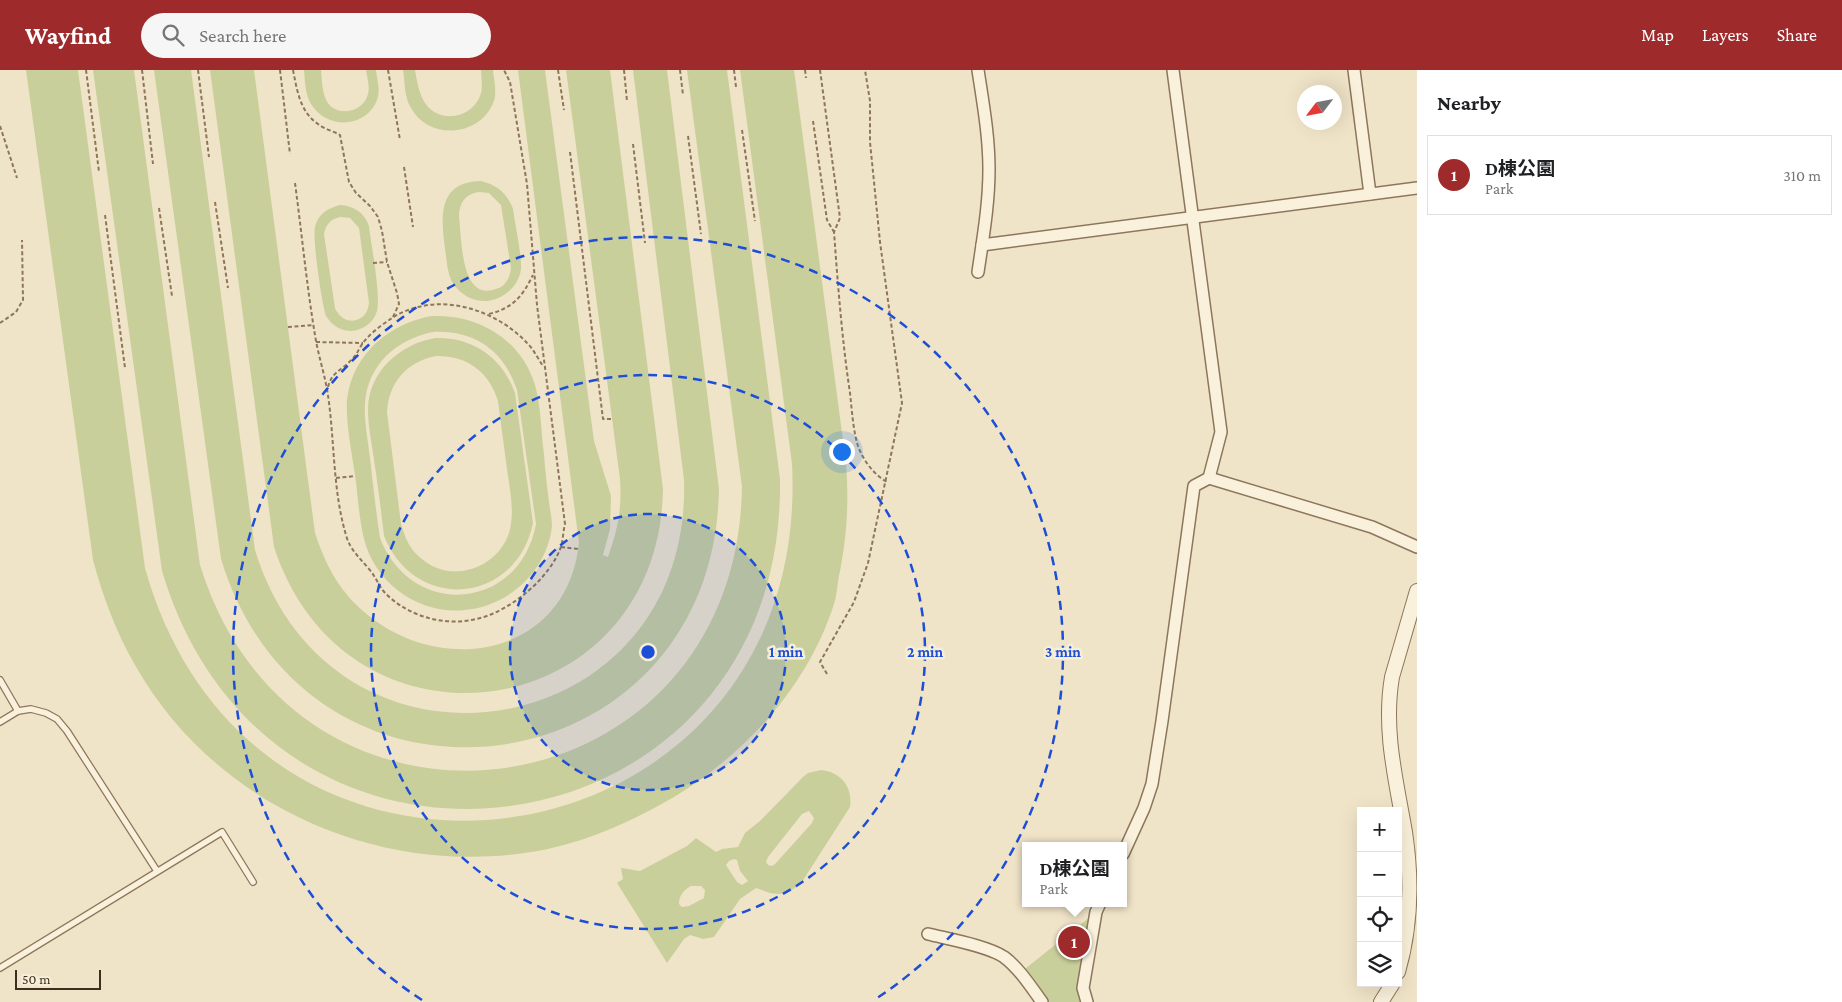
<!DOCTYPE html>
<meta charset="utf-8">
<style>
:root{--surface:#fff;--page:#f6f6f6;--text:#202124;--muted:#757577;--line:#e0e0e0;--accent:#9e2a2b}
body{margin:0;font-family:"Crimson Pro","Noto Sans JP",serif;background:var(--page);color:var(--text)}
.controls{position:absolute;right:15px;bottom:15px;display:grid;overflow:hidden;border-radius:0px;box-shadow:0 5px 20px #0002}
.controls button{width:45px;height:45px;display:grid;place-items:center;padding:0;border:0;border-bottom:1px solid var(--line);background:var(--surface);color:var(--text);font:25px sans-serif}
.compass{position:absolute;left:1297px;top:15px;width:45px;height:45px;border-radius:50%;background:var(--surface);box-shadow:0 5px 20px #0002;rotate:238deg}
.scale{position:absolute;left:15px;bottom:12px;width:86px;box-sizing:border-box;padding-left:5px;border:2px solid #3d2e20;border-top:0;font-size:14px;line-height:18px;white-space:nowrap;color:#3d2e20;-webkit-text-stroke:4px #f7eed8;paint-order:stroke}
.you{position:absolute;left:841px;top:381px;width:18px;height:18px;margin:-12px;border:4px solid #fff;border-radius:50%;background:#1a73e8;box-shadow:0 0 0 8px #1a73e833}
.badge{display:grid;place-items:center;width:32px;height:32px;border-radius:50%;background:var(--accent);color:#fff;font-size:16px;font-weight:700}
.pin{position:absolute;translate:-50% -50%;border:2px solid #fff;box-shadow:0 1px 5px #0006}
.popup{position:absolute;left:1022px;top:772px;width:105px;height:65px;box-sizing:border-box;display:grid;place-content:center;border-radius:0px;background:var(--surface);filter:drop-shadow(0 1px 4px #0005);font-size:16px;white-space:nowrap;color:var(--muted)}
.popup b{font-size:19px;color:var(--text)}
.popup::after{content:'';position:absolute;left:50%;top:100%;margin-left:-10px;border:10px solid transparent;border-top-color:var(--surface)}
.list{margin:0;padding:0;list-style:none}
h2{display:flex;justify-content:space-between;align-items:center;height:65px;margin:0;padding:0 20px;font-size:21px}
h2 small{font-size:16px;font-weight:400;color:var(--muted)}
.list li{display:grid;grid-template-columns:32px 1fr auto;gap:15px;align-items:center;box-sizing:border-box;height:80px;margin:0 10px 10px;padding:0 10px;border:1px solid var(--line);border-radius:0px}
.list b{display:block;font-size:19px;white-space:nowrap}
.list p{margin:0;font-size:16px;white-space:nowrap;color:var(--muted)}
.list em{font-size:16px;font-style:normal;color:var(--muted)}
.icon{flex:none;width:28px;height:28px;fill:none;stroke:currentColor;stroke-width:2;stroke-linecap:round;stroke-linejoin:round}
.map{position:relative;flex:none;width:1417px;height:932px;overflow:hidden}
header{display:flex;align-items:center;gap:30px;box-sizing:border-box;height:70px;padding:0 25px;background:var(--accent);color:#fff}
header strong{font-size:24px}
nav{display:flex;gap:28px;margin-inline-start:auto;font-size:18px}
.search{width:350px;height:45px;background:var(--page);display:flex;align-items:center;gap:12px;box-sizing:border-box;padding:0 18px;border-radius:28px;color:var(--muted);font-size:19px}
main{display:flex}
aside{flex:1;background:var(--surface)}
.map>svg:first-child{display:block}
</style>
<header>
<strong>Wayfind</strong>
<div class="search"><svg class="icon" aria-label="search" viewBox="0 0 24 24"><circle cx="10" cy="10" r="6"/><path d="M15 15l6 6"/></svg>Search here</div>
<nav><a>Map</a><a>Layers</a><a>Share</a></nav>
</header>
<main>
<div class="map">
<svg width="1417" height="932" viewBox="0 0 1417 932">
<rect width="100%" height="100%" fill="#f0e4c8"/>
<g fill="#c9cf9b" fill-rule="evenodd">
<path d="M26,0H78L145,498C255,891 813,802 792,394L740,0H794L846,393C849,433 847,467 839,506C837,516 837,525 834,534C808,616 746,683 674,727C634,750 593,769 548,779C388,812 216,739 135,595C116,562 103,527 93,490Z"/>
<path d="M93,0H134L200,495C297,809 737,748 742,417L687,0H727L780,409C786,791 271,867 162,501Z"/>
<path d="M154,0H191L255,480C333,734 692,676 684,410L633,0H667L719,419C714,721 309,776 221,489Z"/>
<path d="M210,0H254L315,463C325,493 338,519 362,540C439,609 567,587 579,473L518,0H545L594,371L611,426L610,459L603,485L608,487C618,458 622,440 620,409L566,0H610L663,419C659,656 347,701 274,477Z"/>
<path d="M304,0H321C322,9 322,19 325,27C331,47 360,45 367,27C371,19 367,8 366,0H376C377,9 380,18 378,27C369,58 327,61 311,34C305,24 305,11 304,0Z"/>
<path d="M403,0H415C417,11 419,24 425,33C440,55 474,48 481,23C483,16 481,8 481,0H493C494,10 497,21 494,31C481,67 429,71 411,38C404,27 405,12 403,0Z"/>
<path d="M481,111C497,115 507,123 513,139C515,154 522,186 521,199C519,216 504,229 487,231C475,232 462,226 454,215C447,205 447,191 445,179C441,147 437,112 481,111ZM479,122L489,123L501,135L511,198C510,207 506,216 496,219C460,232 462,168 459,147C459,133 465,124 479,122Z"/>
<path d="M340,135C354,136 364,142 369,156C371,174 381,225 377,241C374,252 363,260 352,261C340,261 332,255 326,246C322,234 312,168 315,157C318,144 328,138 340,135ZM340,147L350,148L359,158L369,233C367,254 343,257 335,238L324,164C326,154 331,149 340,147Z"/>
<path d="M432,246C478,244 521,269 535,315C541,335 541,362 544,384C545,400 547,416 549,432C550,440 552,449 552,456C547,501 509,536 465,540C420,545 375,514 364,469C359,449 358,426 355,405C352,385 348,364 347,344C344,293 384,254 432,246ZM433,262C475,260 504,281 517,320L536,454C520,541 412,550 380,468C376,441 373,415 370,388C368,370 364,352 365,334C367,295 397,269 433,262Z"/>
<path d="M435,268C473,267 502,287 515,323L533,453C516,535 415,543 384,466C381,441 378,415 374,390C372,374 368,357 368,340C368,302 400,274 435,268ZM437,286C468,286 489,302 498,331C501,354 504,377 507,399C510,421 515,442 509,463C497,499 451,514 422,489C410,480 405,468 401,454L387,342C389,312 407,291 437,286Z"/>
<path d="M821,700C841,702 853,717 850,737L800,815L786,823L778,824L770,823L756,818L740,829L714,867L703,869L690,865L684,869L667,893L617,813L623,809L621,798L640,801L687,776L696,768L716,782L722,779L738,777L745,763L761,750L803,707L808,703ZM809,741L814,748L812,753L775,794L772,796L768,795L766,792L768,787L802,744ZM734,789L737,790L740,801L748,811L742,815L737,812L726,795L729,791ZM691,816H701L705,820L704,828L689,836L682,837L679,834C679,825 684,820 691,816Z"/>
<polygon points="1096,842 1087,932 1042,932 1020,903"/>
</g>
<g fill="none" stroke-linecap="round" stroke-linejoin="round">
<defs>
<g id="service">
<polyline points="0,610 18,641"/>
<polyline points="0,652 18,641 31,639 46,643 57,649 67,661 157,801"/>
<polyline points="0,898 222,762 253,812"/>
</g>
<g id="minor">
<path d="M978,0C983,33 989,66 989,99C989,134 983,168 978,202"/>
<polyline points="1173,0 1221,362 1209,408"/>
<polyline points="1354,0 1370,124"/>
<polyline points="982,175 1417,118"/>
<polyline points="1123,784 1144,738 1152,714 1162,651 1194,416 1209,408 1372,457 1417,477"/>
<path d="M928,864C948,869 988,876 1004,887C1019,898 1031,917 1042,932"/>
<polyline points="1087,932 1083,918 1096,842 1100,833"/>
</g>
<g id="tertiary">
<path d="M1398,902C1411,857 1412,808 1405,762C1396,710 1383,660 1392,607L1417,521"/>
<polyline points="1381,932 1393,913"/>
</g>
</defs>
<use href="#service" stroke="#8d765c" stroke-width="8"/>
<use href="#minor" stroke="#8d765c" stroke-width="14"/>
<use href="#tertiary" stroke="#8d765c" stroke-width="16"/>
<g stroke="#8d765c" stroke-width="2" stroke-dasharray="4 2.5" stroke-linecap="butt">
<polyline points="86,0 99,102"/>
<polyline points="142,0 153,94"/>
<polyline points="198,0 209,87"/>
<polyline points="280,0 290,84"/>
<path d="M293,0C297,20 300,42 318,54C324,59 333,61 340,65L349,112L356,123L370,136L378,147L382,161L387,192L397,223L399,234L393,247"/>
<polyline points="388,0 400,70"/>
<polyline points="558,0 564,40"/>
<polyline points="624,0 627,31"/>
<polyline points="680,0 683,25"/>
<polyline points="734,0 736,17"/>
<polyline points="805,0 806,8"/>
<path d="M820,0L840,148L834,162C838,216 842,270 850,323C852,341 853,360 858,376C863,390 874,405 887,412"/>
<polyline points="813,51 827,150 834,162"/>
<polyline points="0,56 17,108"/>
<polyline points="742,60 755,151"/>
<polyline points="688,66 701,164"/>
<polyline points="633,74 645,173"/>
<polyline points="570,82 603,349 613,349"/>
<polyline points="404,97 413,157"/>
<path d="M295,113C302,165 307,219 316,271C319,287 324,303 327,319C335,367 332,418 346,465C350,480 360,488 369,499C376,507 379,517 386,524C414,551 456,559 492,544C520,532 550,506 561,477C563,470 563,462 565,454L537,235L527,114L510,12L504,0"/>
<polyline points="215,132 228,218"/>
<polyline points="159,138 172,226"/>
<polyline points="105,145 125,298"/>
<polyline points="373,193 387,192"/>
<path d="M489,244C513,238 522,227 533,205"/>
<polyline points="0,253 16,242 23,230 22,170"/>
<polyline points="288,257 314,255"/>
<polyline points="316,272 363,273"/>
<path d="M328,317C332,301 342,301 352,289C357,285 359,278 363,273C370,263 382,255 392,248C436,220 495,238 528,274C534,280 538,289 543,296"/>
<polyline points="336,408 355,406"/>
<polyline points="561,477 579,479"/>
<polyline points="827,604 820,592 854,532 868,493 902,333 880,172 870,72 870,31 865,0"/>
</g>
<use href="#service" stroke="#faf1dc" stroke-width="5.5"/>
<use href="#minor" stroke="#faf1dc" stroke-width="11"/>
<use href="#tertiary" stroke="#faf1dc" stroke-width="14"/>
</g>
<circle cx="648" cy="582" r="138" fill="#1d4ed8" fill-opacity=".12"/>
<g fill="none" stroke="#1d4ed8" stroke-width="2.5" stroke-dasharray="9 6">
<circle cx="648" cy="582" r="138"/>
<circle cx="648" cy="582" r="277"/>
<path d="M422 930A415 415 0 1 1 874 930"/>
</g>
<circle cx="648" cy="582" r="8" fill="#1d4ed8" stroke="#f7eed8" stroke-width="2.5"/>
<g font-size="15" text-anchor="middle" font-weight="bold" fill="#1d4ed8" stroke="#f7eed8" stroke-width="5" stroke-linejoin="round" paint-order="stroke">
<text x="786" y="587">1 min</text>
<text x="925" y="587">2 min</text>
<text x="1063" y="587">3 min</text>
</g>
</svg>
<div class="controls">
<button>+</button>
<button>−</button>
<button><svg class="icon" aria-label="locate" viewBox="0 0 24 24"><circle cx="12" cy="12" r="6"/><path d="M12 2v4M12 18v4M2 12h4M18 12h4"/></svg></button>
<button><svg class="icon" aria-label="layers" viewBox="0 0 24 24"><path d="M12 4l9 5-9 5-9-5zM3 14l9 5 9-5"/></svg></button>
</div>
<svg class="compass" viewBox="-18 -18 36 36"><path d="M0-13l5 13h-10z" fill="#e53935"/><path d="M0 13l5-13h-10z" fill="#757577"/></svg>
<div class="scale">50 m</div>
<div class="you"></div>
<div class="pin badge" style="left:1074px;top:872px">1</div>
<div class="popup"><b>D棟公園</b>Park</div>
</div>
<aside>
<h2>Nearby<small></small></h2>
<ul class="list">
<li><span class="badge">1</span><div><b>D棟公園</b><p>Park</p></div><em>310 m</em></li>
</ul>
</aside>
</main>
